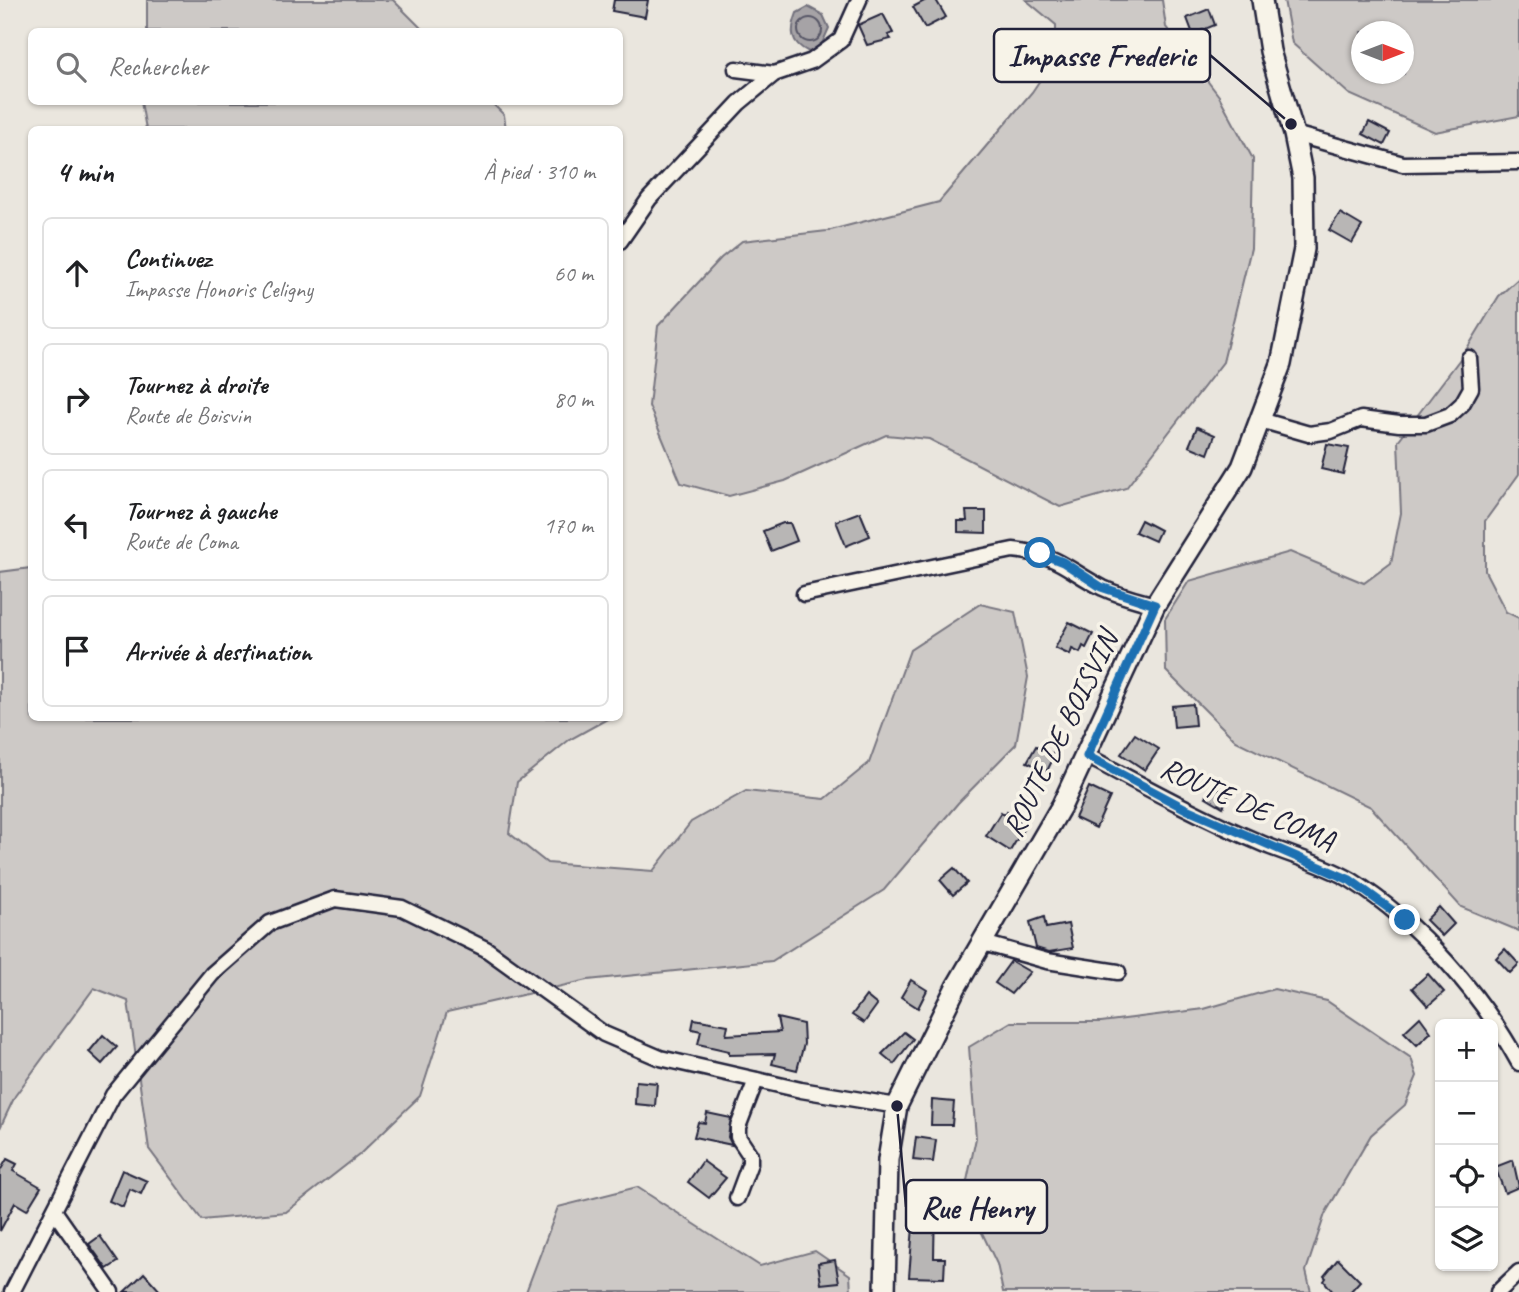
<!DOCTYPE html>
<html lang="fr">
<meta charset="utf-8">
<style>
:root{--surface:#fff;--page:#f2f2f2;--text:#202124;--muted:#757577;--line:#e0e0e0}
body{margin:0;font-family:Caveat,sans-serif;background:var(--page);color:var(--text)}
.controls{position:absolute;right:21px;bottom:21px;display:grid;overflow:hidden;border-radius:10px;box-shadow:0 2px 5px #0004}
.controls button{width:63px;height:63px;display:grid;place-items:center;padding:0;border:0;border-bottom:2px solid var(--line);background:var(--surface);color:var(--text);font:35px sans-serif}
.compass{position:absolute;left:1351px;top:21px;width:63px;height:63px;border-radius:50%;background:var(--surface);box-shadow:0 2px 5px #0004;rotate:90deg}
.stop{position:absolute;width:21px;height:21px;margin:-16px;border:5px solid #1f6fb2;border-radius:50%;background:#fff}
.stop.end{background:#1f6fb2;border-color:#fff;box-shadow:0 2px 7px #0008}
.list{margin:0;padding:0;list-style:none}
h2{display:flex;justify-content:space-between;align-items:center;height:91px;margin:0;padding:0 28px;font-size:30px}
h2 small{font-size:23px;font-weight:400;color:var(--muted)}
.list li{display:grid;grid-template-columns:46px 1fr auto;gap:21px;align-items:center;box-sizing:border-box;height:112px;margin:0 14px 14px;padding:0 14px;border:2px solid var(--line);border-radius:10px}
.list b{display:block;font-size:26px;white-space:nowrap}
.list p{margin:0;font-size:23px;white-space:nowrap;color:var(--muted)}
.list em{font-size:23px;font-style:normal;color:var(--muted)}
.icon{flex:none;width:38px;height:38px;fill:none;stroke:currentColor;stroke-width:2;stroke-linecap:round;stroke-linejoin:round}
.map{position:relative;flex:none;width:1519px;height:1292px;overflow:hidden}
.search{position:absolute;background:var(--surface);box-shadow:0 2px 5px #0004;left:28px;top:28px;width:595px;height:77px;display:flex;align-items:center;gap:18px;box-sizing:border-box;padding:0 24px;border-radius:10px;color:var(--muted);font-size:26px}
.panel{position:absolute;background:var(--surface);box-shadow:0 2px 5px #0004;left:28px;top:126px;width:595px;height:595px;border-radius:10px}
.map>svg:first-child{display:block}
</style>
<div class="map">
<svg width="1519" height="1292" viewBox="0 0 1519 1292">
<rect width="100%" height="100%" fill="#eae6de"/>
<filter id="ink" filterUnits="userSpaceOnUse"><feTurbulence type="fractalNoise" baseFrequency=".0143" numOctaves="2"/><feDisplacementMap in="SourceGraphic" scale="14" xChannelSelector="R" yChannelSelector="G"/><feConvolveMatrix kernelMatrix="1 2 1 2 8 2 1 2 1" color-interpolation-filters="sRGB"/></filter>
<g filter="url(#ink)">
<g fill="#cdc9c6" stroke="#787680" stroke-width="2" fill-rule="evenodd">
<polygon points="147,0 393,0 424,31 147,31"/>
<polygon points="1026,0 1162,0 1166,27 1219,96 1253,159 1251,248 1223,362 1126,488 1060,507 929,439 886,435 785,481 729,496 681,483 649,406 658,326 721,258 742,241 827,231 939,202 1032,92 1056,56 1056,25"/>
<path d="M1284,0H1519V116L1435,132L1349,94L1292,43ZM1362,32H1404V74H1362Z"/>
<polygon points="141,102 491,102 504,115 506,129 146,129"/>
<polygon points="1519,278 1519,474 1485,521 1485,571 1506,612 1519,618 1519,931 1461,907 1371,807 1236,741 1166,671 1165,619 1189,581 1290,552 1364,583 1391,563 1401,513 1398,441 1463,355 1499,296"/>
<polygon points="31,568 32,718 609,718 569,740 517,782 509,833 547,863 653,871 691,822 746,791 825,799 869,763 910,650 980,604 1015,612 1028,677 1016,744 958,803 884,890 772,961 588,980 447,1012 420,1096 359,1155 286,1212 202,1220 149,1149 128,1001 94,988 15,1096 0,1128 0,572"/>
<polygon points="1274,989 1327,1001 1411,1058 1417,1076 1405,1105 1371,1135 1325,1214 1306,1271 1311,1292 1003,1292 997,1264 964,1195 976,1138 969,1047 1011,1022 1101,1022 1204,1009"/>
<polygon points="637,1187 760,1266 815,1251 850,1275 851,1292 526,1292 558,1207"/>
</g>
<path fill="#a6a3a6" stroke="#716f7b" stroke-width="2" d="M808,7L823,15L829,28L821,46L809,52C790,43 790,31 797,13Z"/>
<g fill="none" stroke-linecap="round" stroke-linejoin="round">
<circle stroke="#575666" stroke-width="2" cx="810" cy="30" r="12"/>
</g>
<g fill="#b8b6b5" stroke="#22223b" stroke-width="2">
<polygon points="614,0 648,0 645,17 612,11"/>
<polygon points="926,0 936,0 946,17 925,28 913,7"/>
<polygon points="1209,9 1215,25 1193,34 1187,18"/>
<polygon points="883,14 893,33 888,35 891,39 867,45 858,25"/>
<polygon points="1369,122 1390,133 1384,145 1363,134"/>
<polygon points="1340,213 1362,226 1352,243 1329,230"/>
<polygon points="1197,427 1215,435 1208,454 1189,446"/>
<polygon points="1327,444 1349,448 1343,474 1321,469"/>
<polygon points="966,511 986,511 986,533 958,532 958,521 967,521"/>
<polygon points="860,512 870,536 846,546 836,521"/>
<polygon points="1141,520 1160,530 1155,541 1135,532"/>
<polygon points="783,523 790,523 797,541 771,551 763,531"/>
<polygon points="1069,622 1093,634 1086,648 1083,646 1080,653 1072,649 1070,655 1055,648"/>
<polygon points="1193,704 1195,725 1174,727 1172,706"/>
<polygon points="1135,734 1159,749 1145,770 1121,754"/>
<polygon points="1036,746 1055,755 1047,771 1027,762"/>
<polygon points="1213,786 1229,796 1223,807 1206,797"/>
<polygon points="1089,787 1110,797 1096,828 1075,818"/>
<polygon points="1007,811 1025,826 1010,851 986,836 1001,812 1005,815"/>
<polygon points="954,868 967,883 953,895 940,880"/>
<polygon points="1439,907 1454,924 1442,936 1426,920"/>
<polygon points="1044,917 1046,928 1068,924 1073,948 1049,952 1036,948 1030,922"/>
<polygon points="1505,949 1519,964 1510,973 1496,958"/>
<polygon points="1011,961 1030,972 1011,994 995,983"/>
<polygon points="1428,974 1444,992 1428,1006 1412,988"/>
<polygon points="911,980 927,990 918,1008 901,997"/>
<polygon points="866,996 877,1005 864,1023 852,1015"/>
<polygon points="1420,1017 1431,1032 1417,1045 1404,1032"/>
<polygon points="777,1018 803,1024 804,1044 797,1070 772,1064 775,1054 729,1055 729,1051 698,1044 701,1031 692,1029 694,1019 728,1025 726,1035 780,1032"/>
<polygon points="904,1032 913,1039 894,1064 882,1054"/>
<polygon points="103,1035 117,1047 102,1064 89,1052"/>
<polygon points="636,1081 657,1083 655,1106 635,1104"/>
<polygon points="932,1100 954,1102 952,1125 931,1125"/>
<polygon points="707,1113 731,1118 728,1137 732,1145 694,1137 698,1122 705,1123"/>
<polygon points="916,1137 936,1140 933,1162 913,1160"/>
<polygon points="7,1159 17,1164 13,1171 41,1187 27,1210 15,1203 0,1231 0,1171"/>
<polygon points="1513,1160 1519,1187 1505,1193 1495,1167"/>
<polygon points="703,1161 726,1178 709,1198 688,1182"/>
<polygon points="122,1170 147,1181 141,1194 130,1189 123,1207 109,1201"/>
<polygon points="915,1201 935,1202 934,1258 945,1258 944,1278 909,1277"/>
<polygon points="100,1236 118,1262 107,1269 89,1244"/>
<polygon points="1338,1259 1360,1281 1350,1292 1333,1292 1324,1281 1326,1278 1324,1276"/>
<polygon points="835,1260 839,1282 821,1284 818,1263"/>
<polygon points="144,1273 161,1292 124,1292 137,1280"/>
</g>
<g fill="none" stroke-linecap="round" stroke-linejoin="round">
<defs>
<g id="minor">
<polyline points="736,69 774,74"/>
<polyline points="1294,134 1403,164 1519,162"/>
<polyline points="620,241 649,199 739,103 774,74 812,61 841,40 859,0"/>
<polyline points="1260,420 1309,434 1331,431 1361,419 1399,424 1426,424 1450,415 1462,404 1471,388 1469,358"/>
<path d="M804,594L1013,550C1061,555 1065,569 1103,588C1120,596 1137,600 1155,605"/>
<path d="M1087,756C1145,787 1202,818 1263,844C1292,856 1324,864 1351,880C1419,923 1481,993 1519,1063"/>
<polyline points="983,943 1047,961 1118,972"/>
<polyline points="737,1198 750,1163 750,1155 738,1137 738,1127 756,1080"/>
<polyline points="55,1212 111,1292"/>
<polyline points="12,1292 113,1095 212,974 270,923 335,899 402,908 486,949 604,1034 660,1058 801,1090 897,1106"/>
<polyline points="1498,1292 1519,1272"/>
</g>
<polyline id="major" points="885,1292 888,1160 897,1106 956,987 1062,805 1155,605 1242,467 1281,364 1304,249 1303,178 1294,134 1270,51 1262,0"/>
</defs>
<use href="#minor" stroke="#22223b" stroke-width="19"/>
<use href="#major" stroke="#22223b" stroke-width="24"/>
<use href="#minor" stroke="#f7f3e8" stroke-width="14"/>
<use href="#major" stroke="#f7f3e8" stroke-width="19"/>
</g>
</g>
<g fill="none" stroke-linecap="round" stroke-linejoin="round" filter="url(#ink)">
<polyline stroke="#1f6fb2" stroke-width="9" points="1040,553 1063,562 1101,587 1155,605 1087,756 1186,809 1350,880 1405,920"/>
</g>
<g text-anchor="middle" dominant-baseline="central" stroke-width="7" stroke-linejoin="round" paint-order="stroke">
<g font-size="30" fill="#22223b" stroke="#f7f3e8">
<text transform="translate(1060 734) rotate(-64)">ROUTE DE BOISVIN</text>
<text transform="translate(1248 804) rotate(24)">ROUTE DE COMA</text>
</g>
</g>
<path fill="none" stroke="#22223b" stroke-width="2.5" d="M1291 124L1210 55M897 1106L906 1207"/>
<g fill="#22223b" stroke="#f7f3e8" stroke-width="2.5">
<circle cx="1291" cy="124" r="7"/>
<circle cx="897" cy="1106" r="7"/>
</g>
<g fill="#f7f3e8" stroke="#22223b" stroke-width="2.5">
<rect x="994" y="29" width="216" height="53" rx="7"/>
<rect x="906" y="1180" width="141" height="53" rx="7"/>
</g>
<g font-size="32" text-anchor="middle" font-weight="bold" fill="#22223b">
<text x="1102" y="66">Impasse Frederic</text>
<text x="977" y="1218">Rue Henry</text>
</g>
</svg>
<div class="controls">
<button>+</button>
<button>−</button>
<button><svg class="icon" aria-label="locate" viewBox="0 0 24 24"><circle cx="12" cy="12" r="6"/><path d="M12 2v4M12 18v4M2 12h4M18 12h4"/></svg></button>
<button><svg class="icon" aria-label="layers" viewBox="0 0 24 24"><path d="M12 4l9 5-9 5-9-5zM3 14l9 5 9-5"/></svg></button>
</div>
<svg class="compass" viewBox="-18 -18 36 36"><path d="M0-13l5 13h-10z" fill="#e53935"/><path d="M0 13l5-13h-10z" fill="#757577"/></svg>
<div class="stop" style="left:1040px;top:553px"></div>
<div class="stop end" style="left:1405px;top:920px"></div>
<div class="search"><svg class="icon" aria-label="search" viewBox="0 0 24 24"><circle cx="10" cy="10" r="6"/><path d="M15 15l6 6"/></svg>Rechercher</div>
<section class="panel">
<h2>4 min<small>À pied · 310 m</small></h2>
<ul class="list">
<li><svg class="icon" aria-label="ahead" viewBox="0 0 24 24"><path d="M12 20V5M6 11l6-6 6 6"/></svg><div><b>Continuez</b><p>Impasse Honoris Celigny</p></div><em>60 m</em></li>
<li><svg class="icon" aria-label="right" viewBox="0 0 24 24"><path d="M7 20v-9h11M14 6l5 5-5 5"/></svg><div><b>Tournez à droite</b><p>Route de Boisvin</p></div><em>80 m</em></li>
<li><svg class="icon" aria-label="left" viewBox="0 0 24 24"><path d="M17 20v-9H6M10 6l-5 5 5 5"/></svg><div><b>Tournez à gauche</b><p>Route de Coma</p></div><em>170 m</em></li>
<li><svg class="icon" aria-label="arrive" viewBox="0 0 24 24"><path d="M6 21V4h12l-3 4 3 4H6"/></svg><div><b>Arrivée à destination</b></div></li>
</ul>
</section>
</div>
